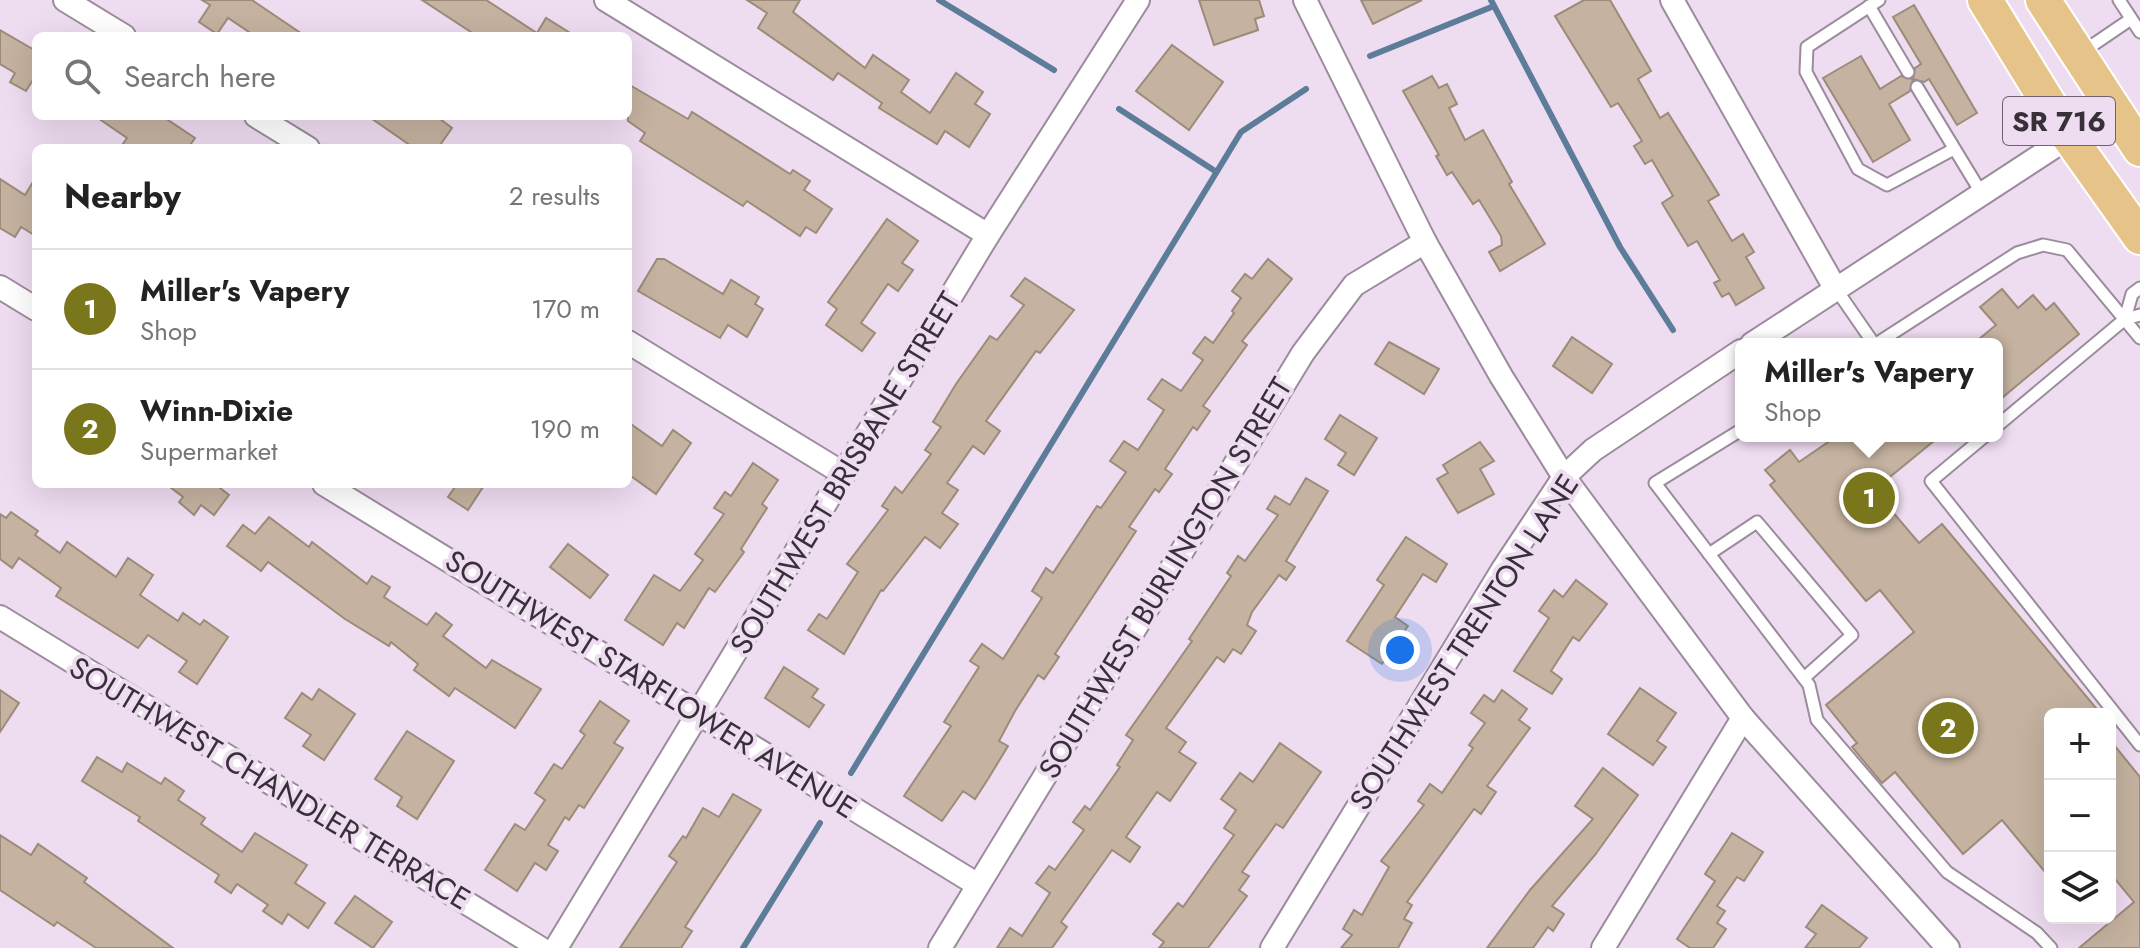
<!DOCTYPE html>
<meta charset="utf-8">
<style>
:root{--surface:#fff;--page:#f6f6f6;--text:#222;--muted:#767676;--line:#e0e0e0;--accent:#7a761b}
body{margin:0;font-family:Jost,sans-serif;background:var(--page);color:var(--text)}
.controls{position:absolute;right:24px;bottom:24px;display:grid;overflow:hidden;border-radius:12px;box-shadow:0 8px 32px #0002}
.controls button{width:72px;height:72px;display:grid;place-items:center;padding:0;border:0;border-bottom:2px solid var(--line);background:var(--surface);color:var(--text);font:40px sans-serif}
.you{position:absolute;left:1400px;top:650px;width:28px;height:28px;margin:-20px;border:6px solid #fff;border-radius:50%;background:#1a73e8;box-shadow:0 0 0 12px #1a73e833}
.badge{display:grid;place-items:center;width:52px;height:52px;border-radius:50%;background:var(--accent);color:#fff;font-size:26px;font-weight:700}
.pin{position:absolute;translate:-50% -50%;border:4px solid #fff;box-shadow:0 2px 8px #0006}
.popup{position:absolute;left:1735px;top:338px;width:268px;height:104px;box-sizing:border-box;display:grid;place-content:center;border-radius:12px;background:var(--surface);filter:drop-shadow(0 2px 6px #0005);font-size:26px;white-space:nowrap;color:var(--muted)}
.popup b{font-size:30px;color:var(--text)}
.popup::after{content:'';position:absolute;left:50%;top:100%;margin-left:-16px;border:16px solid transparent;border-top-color:var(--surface)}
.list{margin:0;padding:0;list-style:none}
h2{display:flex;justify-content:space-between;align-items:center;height:104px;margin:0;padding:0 32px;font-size:34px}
h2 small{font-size:26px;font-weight:400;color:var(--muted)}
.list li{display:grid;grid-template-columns:52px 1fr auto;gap:24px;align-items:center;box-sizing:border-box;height:120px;padding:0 32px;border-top:2px solid var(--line)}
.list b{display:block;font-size:30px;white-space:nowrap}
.list p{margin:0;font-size:26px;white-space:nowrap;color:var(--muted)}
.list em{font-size:26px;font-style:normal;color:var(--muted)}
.icon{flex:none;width:44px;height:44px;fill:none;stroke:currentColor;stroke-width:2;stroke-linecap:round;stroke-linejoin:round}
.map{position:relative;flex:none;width:2140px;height:948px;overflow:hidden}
.search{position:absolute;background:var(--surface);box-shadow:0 8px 32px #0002;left:32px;top:32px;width:600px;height:88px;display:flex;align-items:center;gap:20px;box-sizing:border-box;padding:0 28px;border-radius:12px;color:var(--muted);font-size:30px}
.panel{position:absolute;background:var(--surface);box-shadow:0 8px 32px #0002;left:32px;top:144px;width:600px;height:344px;border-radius:12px}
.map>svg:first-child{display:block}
</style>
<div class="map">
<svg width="2140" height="948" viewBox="0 0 2140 948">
<rect width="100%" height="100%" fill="#eedcf0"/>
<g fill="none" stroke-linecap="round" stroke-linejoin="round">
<g stroke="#5c7c99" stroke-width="6">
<polyline points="939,0 1054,70"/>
<polyline points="1491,0 1620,247 1673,330"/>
<polyline points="1370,56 1494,6"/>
<polyline points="1119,109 1215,171"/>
<polyline points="851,773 1241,132 1306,89"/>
<polyline points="743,948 820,823"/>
</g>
</g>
<g fill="#c5b2a0" stroke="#9d8b7a" stroke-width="2">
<polygon points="202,0 252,0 305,36 255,36 228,18 217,34 199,22 210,5"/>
<polygon points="422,0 486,0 537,33 546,18 575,36 477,36"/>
<polygon points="747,0 800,0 793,12 865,68 873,55 909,80 901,92 930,113 956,73 983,92 975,104 990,114 969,147 945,131 937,144 879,108 882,103 838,73 833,80 758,28 767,13"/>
<polygon points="1199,0 1259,0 1264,16 1255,19 1258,30 1214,45"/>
<polygon points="1361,0 1422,0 1373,24"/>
<polygon points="1584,0 1610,0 1651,71 1638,79 1660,118 1668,113 1719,195 1708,201 1732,241 1743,234 1754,252 1746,257 1764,288 1736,305 1729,293 1722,297 1714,283 1720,280 1697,241 1688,246 1662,203 1673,196 1652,160 1645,164 1634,146 1642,141 1618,103 1611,107 1555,16"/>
<polygon points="1914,5 1977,113 1957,125 1929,79 1924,82 1913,79 1910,91 1889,104 1910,140 1873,162 1823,78 1861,56 1880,89 1901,76 1913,79 1915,68 1921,64 1893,17"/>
<polygon points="0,30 36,51 36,75 26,91 10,82 15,73 0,64"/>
<polygon points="1172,45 1223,82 1189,130 1136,91"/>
<polygon points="1432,76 1439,88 1447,84 1457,104 1449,108 1465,140 1483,130 1512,182 1509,184 1545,244 1500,271 1489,252 1502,245 1501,236 1479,200 1473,204 1452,172 1447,175 1436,156 1439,155 1403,91"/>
<polygon points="628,84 688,119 692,112 790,174 793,170 810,181 804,190 832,209 816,233 806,227 800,236 747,201 743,206 640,141 645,133 628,121"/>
<polygon points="95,116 162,116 195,138 188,148 120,148 127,138"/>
<polygon points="368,116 436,116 452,128 438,148 414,148"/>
<polygon points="36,177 36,236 21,227 15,237 0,228 0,179 25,195"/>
<polygon points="887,219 918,241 902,263 913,270 898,291 888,284 861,323 875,333 862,351 826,325 837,309 828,302"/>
<polygon points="657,259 664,259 723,294 731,280 759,297 755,304 763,309 747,337 728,325 720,338 638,291"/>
<polygon points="1268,259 1292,279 1242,341 1247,345 1203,406 1210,411 1197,430 1193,427 1165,469 1172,474 1159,492 1155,489 1129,527 1136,531 1055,654 1059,657 1044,679 1038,675 1015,711 999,741 1008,746 988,779 975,799 963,791 942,821 904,796 951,726 944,722 979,667 970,661 982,644 1003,659 1042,598 1032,591 1046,568 1053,573 1097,506 1101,508 1126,472 1110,461 1124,441 1138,450 1164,410 1148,399 1162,379 1181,391 1203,360 1193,353 1205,337 1213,343 1234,313 1232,311 1241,298 1232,291 1245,274 1252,279"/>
<polygon points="1025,278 1074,310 1040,353 1036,351 986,421 1000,431 984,454 973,446 947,483 958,490 942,513 958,524 940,548 925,537 883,591 881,590 844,654 808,630 819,614 827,619 858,572 847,564 888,510 882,506 895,487 902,493 931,454 925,450 941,427 933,422 956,384 990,336 997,340 1024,305 1011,296"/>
<polygon points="2002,289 2018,308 2033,295 2046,310 2054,303 2079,334 1997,402 1997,344 1973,344 1996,325 1980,307"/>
<polygon points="1572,337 1612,364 1592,393 1553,366"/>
<polygon points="1389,342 1439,369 1424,394 1375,364"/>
<polygon points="1340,415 1377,438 1354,475 1338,465 1346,453 1325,439"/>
<polygon points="628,422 662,446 673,430 691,443 656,494 628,474"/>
<polygon points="1837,436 1940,436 1874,490 1919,543 1942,524 2101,714 2050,714 2050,878 2002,820 1963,854 1895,772 1882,783 1852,747 1857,743 1826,705 1914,632 1880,590 1866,601 1770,485 1775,481 1765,470 1790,450 1799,462"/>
<polygon points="1480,442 1494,461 1480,469 1494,494 1458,513 1437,479 1448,473 1443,465"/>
<polygon points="753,463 778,480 762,504 767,508 741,549 744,552 715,592 709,588 684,628 677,623 663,645 625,620 654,575 680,591 703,560 695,554 724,514 714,508 725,492 731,496"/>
<polygon points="1306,478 1328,491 1286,561 1295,567 1286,580 1279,575 1252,612 1247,625 1256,631 1241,654 1233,649 1224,662 1217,657 1166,728 1186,742 1179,752 1196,763 1170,801 1157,792 1126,837 1140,847 1130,862 1112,850 1061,922 1067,927 1052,948 997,948 1010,928 1022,936 1050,893 1036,883 1049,866 1055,870 1084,830 1073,822 1085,806 1090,810 1120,767 1117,765 1133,740 1126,735 1192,641 1189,639 1231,576 1227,573 1238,556 1245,561 1278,515 1267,509 1275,496 1290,505"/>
<polygon points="166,484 215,484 229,495 214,515 201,505 194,515 179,502 183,497"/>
<polygon points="457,484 485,484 468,510 448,497"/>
<polygon points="11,512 38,531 35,535 60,553 67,542 116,577 128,558 153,575 140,595 178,621 183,613 200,625 204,620 228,637 197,684 179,672 187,661 148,635 138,648 56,596 61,588 19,558 12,568 0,559 0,514 6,518"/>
<polygon points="269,517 309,547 312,542 367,584 372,576 390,587 384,597 427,625 436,613 452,625 443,636 486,668 492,660 541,689 515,728 455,688 449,696 414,670 418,664 391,642 389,646 345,619 268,562 261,571 227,546 243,525 255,534"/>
<polygon points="1406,537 1447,564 1436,582 1423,574 1395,617 1408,626 1382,664 1347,641 1384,585 1377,580"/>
<polygon points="568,544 608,575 590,598 550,567"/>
<polygon points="1576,580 1607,604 1579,641 1573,637 1551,671 1562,679 1552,694 1514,671 1549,618 1539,611 1554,590 1563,597"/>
<polygon points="784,667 818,689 812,697 824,705 809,727 765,698"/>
<polygon points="1640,688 1676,713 1657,741 1666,747 1653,765 1608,734"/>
<polygon points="319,689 355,714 324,760 303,746 311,735 285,718 302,693 312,700"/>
<polygon points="0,690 19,703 0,732"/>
<polygon points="1502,690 1527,709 1519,720 1530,728 1487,786 1496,792 1481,814 1474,809 1407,902 1412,905 1404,919 1412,923 1398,948 1341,948 1352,935 1343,929 1354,910 1362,915 1389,867 1381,861 1424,805 1418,801 1430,784 1442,793 1473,748 1469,745 1485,723 1471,713 1484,695 1494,702"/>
<polygon points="600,701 629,721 614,743 623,748 584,808 579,805 569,820 565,817 548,845 558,851 546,870 535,863 517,891 485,870 515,824 525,830 545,800 535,793 554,764 562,769 585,735 580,731"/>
<polygon points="407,731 454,761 417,819 397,806 402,797 375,779"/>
<polygon points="2110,740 2140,777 2140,948 2079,948 2134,902 2110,873"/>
<polygon points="1280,743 1321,772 1283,828 1276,824 1242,872 1249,876 1239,890 1247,896 1208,948 1159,948 1164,942 1153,934 1178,903 1183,907 1234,835 1224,828 1236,810 1221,799 1240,773 1253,782"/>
<polygon points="97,757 122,772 127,763 161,784 165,778 184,791 178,800 205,818 201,824 242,852 255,833 307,865 295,883 325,903 308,928 288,914 282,924 263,911 268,905 237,884 231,893 215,882 219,875 138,821 140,817 82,781"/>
<polygon points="1603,768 1638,795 1595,855 1552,906 1564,914 1553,931 1548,927 1533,948 1487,948 1530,890 1593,819 1575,806"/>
<polygon points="733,794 761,810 685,927 692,931 681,948 620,948 677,862 669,856 683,836 686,838 703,808 719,817"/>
<polygon points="1732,833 1763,852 1744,881 1737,877 1717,906 1725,911 1717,923 1726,929 1713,948 1690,948 1677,939 1715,881 1705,874"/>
<polygon points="0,835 31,855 38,844 87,878 84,882 173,948 96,948 57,922 54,926 0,890"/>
<polygon points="355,896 392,922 373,948 335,923"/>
<polygon points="1822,905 1867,938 1859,948 1805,948 1816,934 1806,927"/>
</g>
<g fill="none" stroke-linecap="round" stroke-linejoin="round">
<defs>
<g id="lane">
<polyline points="1879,0 1807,47 1806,72 1858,169 1887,185 1954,149"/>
<polyline points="2119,0 2140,32"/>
<polyline points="1869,6 1908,72"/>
<polyline points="2081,53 2131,19"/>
<polyline points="1917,87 1982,194"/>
<polyline points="1836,289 1874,344"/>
<polyline points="2125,319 2132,294 2140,288"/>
<polyline points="1876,344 2017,253 2043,245 2067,250 2140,338"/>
<polyline points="1997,426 2125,319 2140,315"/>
<polyline points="1741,430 1655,483 1809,685 1817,720 1947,872 2037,933 2051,948"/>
<polyline points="1985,436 1931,481 2140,745"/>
<polyline points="1709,554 1757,522 1852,635 1804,678"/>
</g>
<g id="street">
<polyline points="65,0 124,36"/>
<polyline points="606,0 988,235"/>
<polyline points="1305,0 1425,242 1501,376 1564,477 1743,718 1948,948"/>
<polyline points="1672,0 1835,288"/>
<polyline points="256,116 308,148"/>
<polyline points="0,287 36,309"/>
<polyline points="628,342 844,474"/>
<polyline points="1752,344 2069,137"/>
<polyline points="324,484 978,885"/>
<polyline points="0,617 540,948"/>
<polyline points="556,948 988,235 1138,0"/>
<polyline points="940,948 1303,353 1354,285 1425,242"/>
<polyline points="1272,948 1503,569 1564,477 1593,450 1741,351"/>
<polyline points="1603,948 1743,718"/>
</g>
<g id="primary">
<polyline points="1985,0 2069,137 2140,237"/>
<polyline points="2043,0 2140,149"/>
</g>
</defs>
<use href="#lane" stroke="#9c8b9d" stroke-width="15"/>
<use href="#street" stroke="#9c8b9d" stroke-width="26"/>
<use href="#primary" stroke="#fff" stroke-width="38"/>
<use href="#lane" stroke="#fff" stroke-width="11"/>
<use href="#street" stroke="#fff" stroke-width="22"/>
<use href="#primary" stroke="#e6c489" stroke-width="34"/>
</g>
<g text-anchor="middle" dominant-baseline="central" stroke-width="8" stroke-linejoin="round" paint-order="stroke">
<rect fill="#eedcf0" stroke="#6e646f" stroke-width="2" x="2003" y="97" width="112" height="48" rx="6"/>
<g font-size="28" font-weight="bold" fill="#373038">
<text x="2059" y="121">SR 716</text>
</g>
<g font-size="30" fill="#373038" stroke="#eedcf0">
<text transform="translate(845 473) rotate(-59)">SOUTHWEST BRISBANE STREET</text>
<text transform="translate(1165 578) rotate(-59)">SOUTHWEST BURLINGTON STREET</text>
<text transform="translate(1464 642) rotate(-57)">SOUTHWEST TRENTON LANE</text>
<text transform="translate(651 684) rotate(32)">SOUTHWEST STARFLOWER AVENUE</text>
<text transform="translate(270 783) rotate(31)">SOUTHWEST CHANDLER TERRACE</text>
</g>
</g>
</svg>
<div class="controls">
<button>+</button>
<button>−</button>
<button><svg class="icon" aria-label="layers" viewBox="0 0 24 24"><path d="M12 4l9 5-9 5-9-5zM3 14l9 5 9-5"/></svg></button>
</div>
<div class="you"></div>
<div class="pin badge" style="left:1869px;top:498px">1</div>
<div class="popup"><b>Miller's Vapery</b>Shop</div>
<div class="pin badge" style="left:1948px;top:728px">2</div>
<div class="search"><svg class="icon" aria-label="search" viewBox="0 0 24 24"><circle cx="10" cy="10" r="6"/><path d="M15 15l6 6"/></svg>Search here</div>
<section class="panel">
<h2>Nearby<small>2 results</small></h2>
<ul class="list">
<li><span class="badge">1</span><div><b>Miller's Vapery</b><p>Shop</p></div><em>170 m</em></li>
<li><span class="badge">2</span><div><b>Winn-Dixie</b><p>Supermarket</p></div><em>190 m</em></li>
</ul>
</section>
</div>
